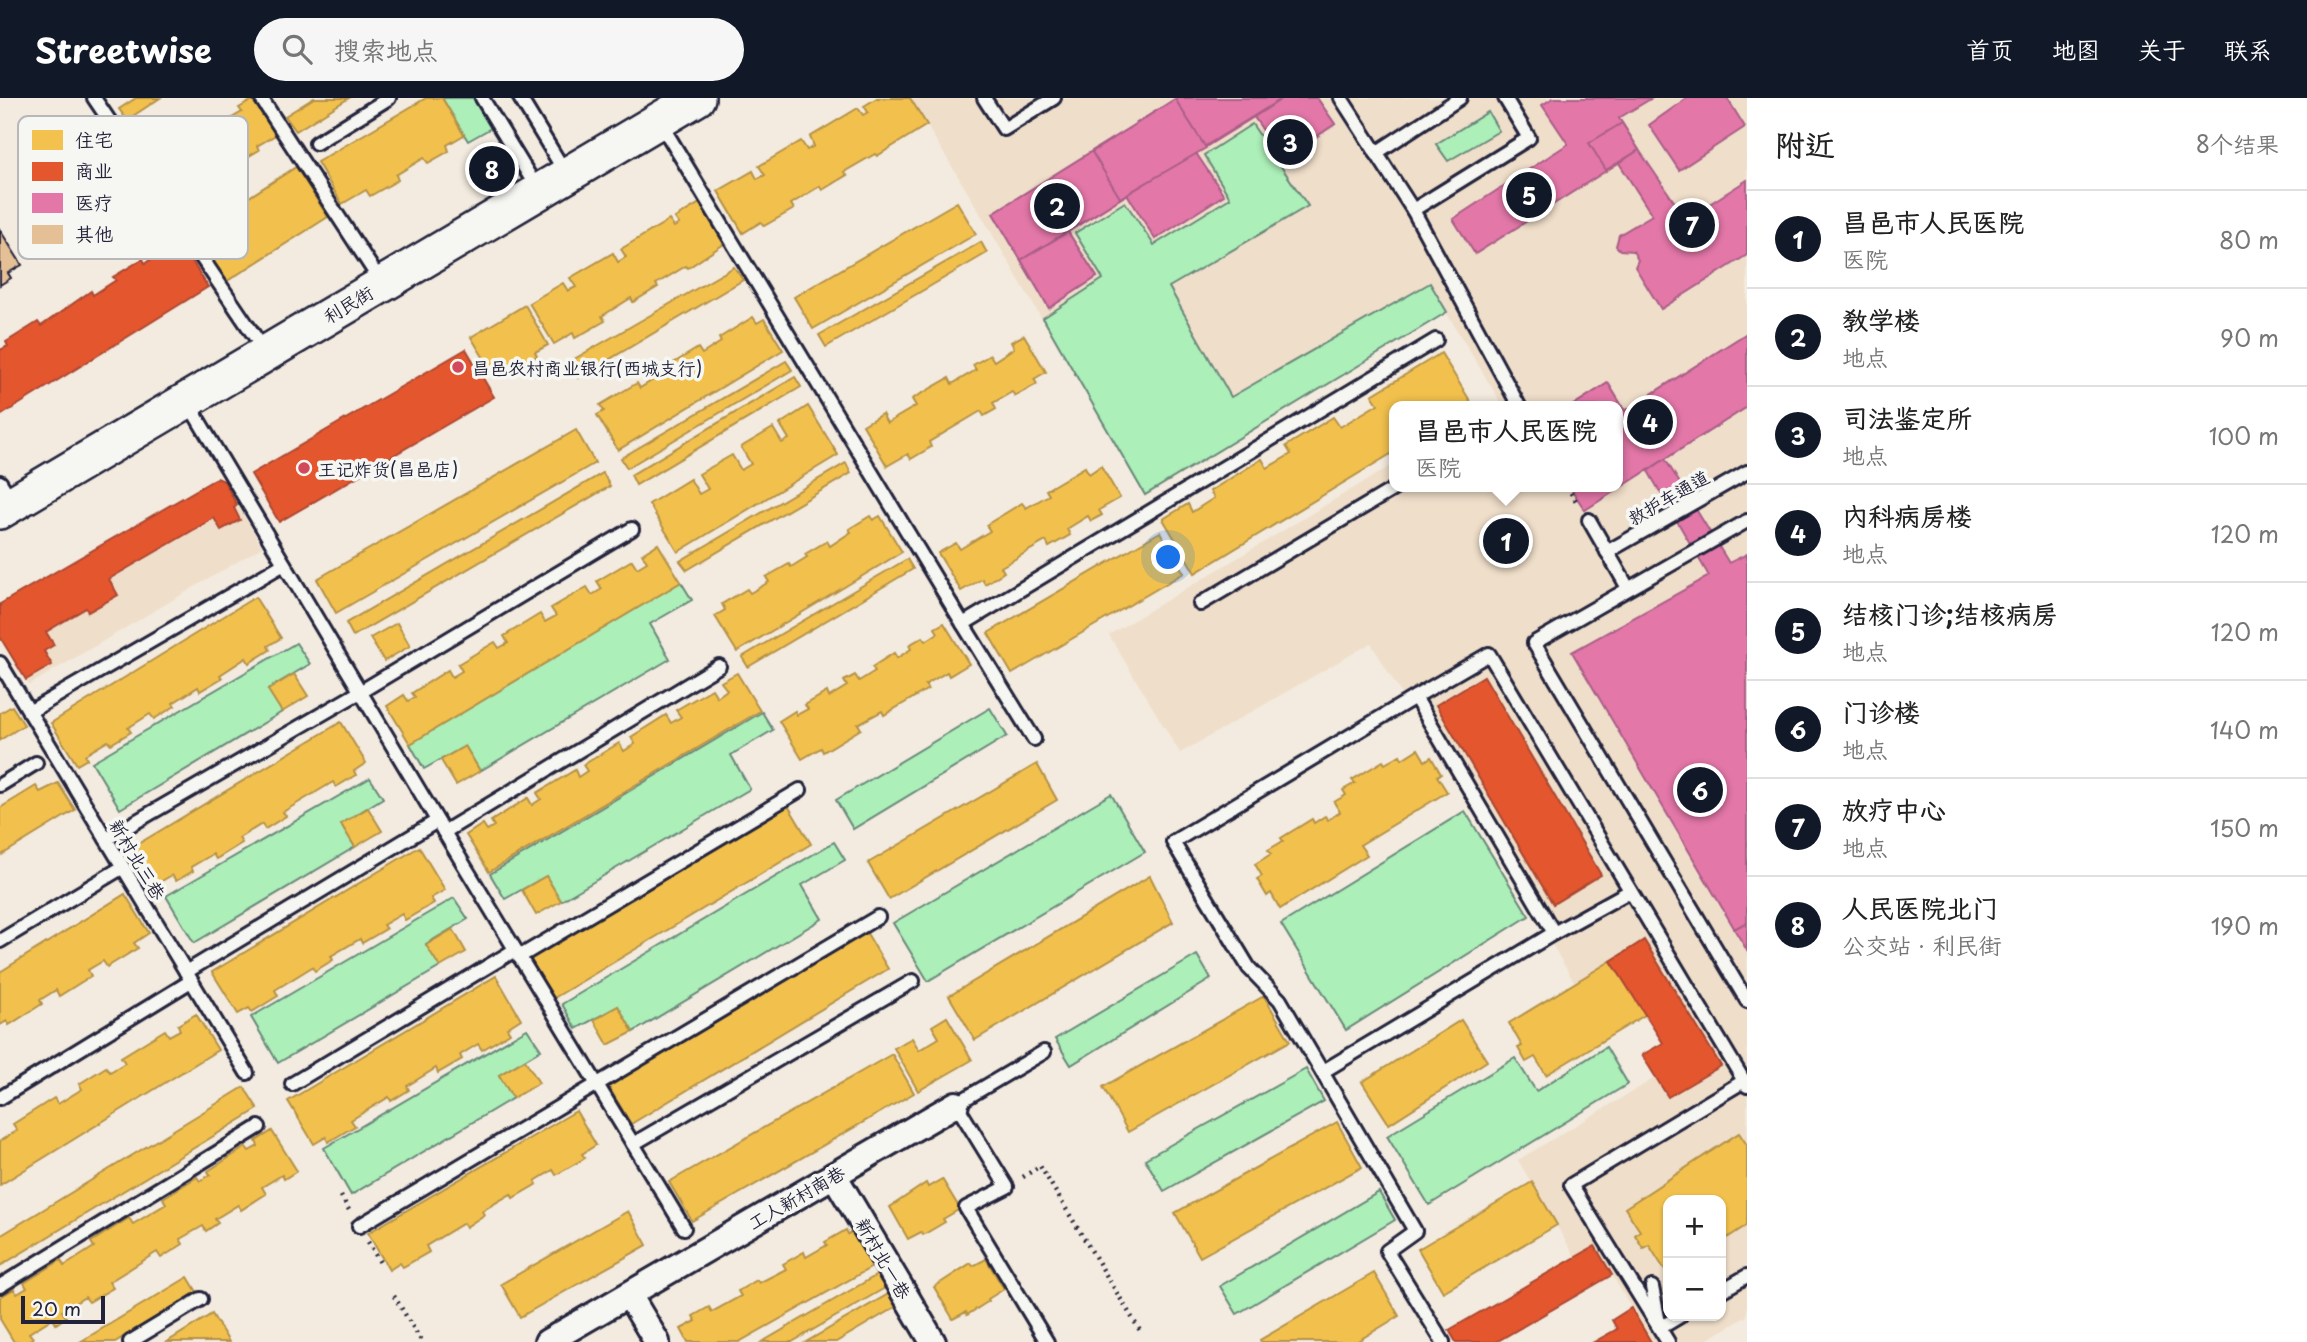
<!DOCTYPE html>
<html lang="zh">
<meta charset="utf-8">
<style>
:root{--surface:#fff;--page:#f6f6f6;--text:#222;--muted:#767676;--line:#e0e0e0;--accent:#111827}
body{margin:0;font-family:"Playpen Sans","LXGW WenKai TC",sans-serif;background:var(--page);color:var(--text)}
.controls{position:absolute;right:21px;bottom:21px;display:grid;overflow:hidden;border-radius:14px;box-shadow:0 2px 5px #0004}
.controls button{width:63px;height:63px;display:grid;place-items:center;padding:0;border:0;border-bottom:2px solid var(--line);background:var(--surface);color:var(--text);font:35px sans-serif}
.scale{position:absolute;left:21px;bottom:18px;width:84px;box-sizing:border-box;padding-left:7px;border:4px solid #22223b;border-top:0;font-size:19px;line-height:24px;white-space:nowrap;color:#22223b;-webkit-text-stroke:5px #f6f6f2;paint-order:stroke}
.you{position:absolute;left:1169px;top:460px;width:24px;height:24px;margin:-18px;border:5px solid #fff;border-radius:50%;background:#1a73e8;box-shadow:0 0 0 10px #1a73e833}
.badge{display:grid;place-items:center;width:46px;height:46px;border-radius:50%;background:var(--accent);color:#fff;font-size:23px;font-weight:700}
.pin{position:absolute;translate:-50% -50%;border:4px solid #fff;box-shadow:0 2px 7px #0006}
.popup{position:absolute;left:1389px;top:303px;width:234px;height:91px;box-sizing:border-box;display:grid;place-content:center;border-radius:14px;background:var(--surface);filter:drop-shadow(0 2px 5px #0005);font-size:23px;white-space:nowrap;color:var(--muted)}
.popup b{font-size:26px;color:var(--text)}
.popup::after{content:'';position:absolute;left:50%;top:100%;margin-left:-14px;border:14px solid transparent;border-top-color:var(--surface)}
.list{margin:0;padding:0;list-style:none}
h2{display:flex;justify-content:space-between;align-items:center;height:91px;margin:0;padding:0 28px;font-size:30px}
h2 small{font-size:23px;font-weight:400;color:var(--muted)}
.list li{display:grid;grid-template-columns:46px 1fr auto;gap:21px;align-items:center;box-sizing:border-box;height:98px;padding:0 28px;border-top:2px solid var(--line)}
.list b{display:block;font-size:26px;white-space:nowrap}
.list p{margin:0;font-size:23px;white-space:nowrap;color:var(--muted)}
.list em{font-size:23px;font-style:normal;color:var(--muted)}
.icon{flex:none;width:38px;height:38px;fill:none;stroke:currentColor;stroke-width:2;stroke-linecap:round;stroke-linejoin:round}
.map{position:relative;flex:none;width:1747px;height:1244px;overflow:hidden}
header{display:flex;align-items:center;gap:42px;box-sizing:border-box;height:98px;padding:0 35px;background:var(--accent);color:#fff}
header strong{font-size:33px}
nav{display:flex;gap:38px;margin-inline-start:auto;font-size:24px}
.search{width:490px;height:63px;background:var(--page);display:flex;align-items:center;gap:18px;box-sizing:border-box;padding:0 24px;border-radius:38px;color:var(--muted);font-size:26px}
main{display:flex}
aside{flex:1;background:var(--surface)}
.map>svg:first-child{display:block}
</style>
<header>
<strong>Streetwise</strong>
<div class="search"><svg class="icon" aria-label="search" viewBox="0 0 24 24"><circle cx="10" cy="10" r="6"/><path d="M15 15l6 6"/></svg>搜索地点</div>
<nav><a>首页</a><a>地图</a><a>关于</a><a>联系</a></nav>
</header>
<main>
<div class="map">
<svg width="1747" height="1244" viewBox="0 0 1747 1244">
<rect width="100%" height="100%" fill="#f3ebdf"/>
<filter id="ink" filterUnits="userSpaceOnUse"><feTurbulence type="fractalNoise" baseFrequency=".0143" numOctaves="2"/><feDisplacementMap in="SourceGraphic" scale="14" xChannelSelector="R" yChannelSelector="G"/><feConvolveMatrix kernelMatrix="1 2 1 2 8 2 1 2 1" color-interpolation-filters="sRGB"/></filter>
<g filter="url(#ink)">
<g fill="#efdec9" fill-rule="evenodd">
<path d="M910,0H1747V1218L1703,1244H1651L1595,1148L1575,1159L1518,1062L1655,980L1642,957L1663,945L1612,863L1575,885L1371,545L1180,655L1109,537L1394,366V389H1618V308H1491L1500,303L1446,214L1145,397L970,98ZM1668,1102H1721V1218H1668Z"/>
<polygon points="217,380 224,383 262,449 29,587 0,539 0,506"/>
</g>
<g fill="#adefb8" stroke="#68887a" stroke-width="2">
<polygon points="442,0 473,0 491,30 468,43"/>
<polygon points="1488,14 1499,33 1448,63 1436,46"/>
<polygon points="1252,26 1308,108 1169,189 1231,299 1430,185 1447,214 1145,397 1043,220 1103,181 1075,135 1125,104 1154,147 1230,100 1204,57"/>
<polygon points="681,484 692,502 650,526 670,561 480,673 465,648 424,671 410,646"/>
<polygon points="296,545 310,566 268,591 282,614 120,711 92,664"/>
<polygon points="990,610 1007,638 853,731 836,702"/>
<polygon points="762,614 773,632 731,657 750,691 561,803 546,778 505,801 490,776"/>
<polygon points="370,680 383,700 341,726 355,749 194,845 166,798"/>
<polygon points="1111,696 1145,754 928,883 893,825"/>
<polygon points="1465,713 1529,818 1346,932 1281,826"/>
<polygon points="834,744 845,762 802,787 822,821 633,934 618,908 576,931 562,906"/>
<polygon points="454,800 468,821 426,846 440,869 278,965 251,919"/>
<polygon points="1197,857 1211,881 1071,967 1055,941"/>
<polygon points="527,931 541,952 499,977 513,1000 351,1097 324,1050"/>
<polygon points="1606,949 1628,986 1429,1107 1387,1038 1515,960 1536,993"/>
<polygon points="1306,971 1324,1003 1164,1093 1145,1061"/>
<polygon points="1379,1094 1395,1122 1237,1216 1220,1188"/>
</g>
<g fill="#f2c14e" stroke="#b49148" stroke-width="2">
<polygon points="136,0 160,0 127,22 119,11"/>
<polygon points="256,0 279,35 257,48 259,52 234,67 231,63 208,77 211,82 186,97 184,94 173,101 150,63 163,56 166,60 194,43 191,38 211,27 213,31 242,14 239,10"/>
<polygon points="314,0 349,0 296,33 285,18"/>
<polygon points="426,0 442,0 464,37 447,47 449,53 428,65 424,60 396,77 398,82 370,98 366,92 342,106 317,64"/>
<polygon points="877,0 910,0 927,27 877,58 875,56 844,74 847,77 822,92 820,88 791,106 794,111 764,128 761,124 743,135 718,93 753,73 757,81 765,77 759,68 801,43 807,52 814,48 810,39 858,10 863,17 868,14 864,8"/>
<polygon points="296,69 328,119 224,185 193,135"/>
<polygon points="957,104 976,136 813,231 794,199"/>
<polygon points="700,105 724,146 688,170 686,168 656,186 658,189 633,204 631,200 602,218 605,223 575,240 573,235 554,246 529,205 563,185 568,193 576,189 570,180 613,155 618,164 626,159 621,151 669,122 674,129 679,126 675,120"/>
<polygon points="981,144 987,155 826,249 819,237"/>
<polygon points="734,169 743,182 578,280 569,264"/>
<polygon points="525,207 548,247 535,254 537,258 514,272 511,267 494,277 471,239"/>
<polygon points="753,219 757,225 764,221 783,252 618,352 597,317 604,313 600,307 637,285 640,290 661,277 659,274 698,250 702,256 721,244 719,240"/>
<polygon points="1024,237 1046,274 1034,281 1037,286 1015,298 1012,294 993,305 996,311 984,318 981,313 929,344 931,349 911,361 908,356 887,368 863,327 882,316 887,325 916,308 912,301 949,280 952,286 976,272 973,267 990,257 994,263 1014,250 1011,244"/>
<polygon points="1441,255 1472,306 1468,308 1394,308 1394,354 1195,475 1163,421 1188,406 1192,414 1214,400 1210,393 1262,361 1267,370 1291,356 1286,348 1333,319 1340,329 1378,306 1372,297"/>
<polygon points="786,263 792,272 627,370 621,360"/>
<polygon points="795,279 801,289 636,387 631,377"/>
<polygon points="808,308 838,357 678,454 649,406 690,381 699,396 708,391 699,376 732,357 741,372 751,366 741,349 773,330 782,345 789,341 780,326"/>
<polygon points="576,332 595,365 336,515 317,481"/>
<polygon points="846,365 851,375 687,472 680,463"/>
<polygon points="1101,368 1120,400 1099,412 1102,417 1091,423 1088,418 1067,431 1070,437 1049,449 1046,443 1001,469 1004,474 985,486 982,481 961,493 938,455 956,445 960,451 990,433 986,427 1022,405 1026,410 1049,397 1046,392 1085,369 1089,376"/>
<polygon points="603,375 610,388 353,538 346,525"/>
<polygon points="870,418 873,422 880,418 902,454 737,554 715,518 725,512 722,506 747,491 750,495 769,484 766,479 789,466 791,469 807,459 805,456 827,443 830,448 851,434 849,431"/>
<polygon points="1160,434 1184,475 1012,576 988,535"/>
<polygon points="658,446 681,484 410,646 387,608 404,597 408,603 415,599 412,595 448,572 452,579 462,573 458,566 495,544 499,550 508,545 504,538 540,516 545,524 556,518 551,510 587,489 592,497 602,491 597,483 632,462 637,470 647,464 642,456"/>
<polygon points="907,461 913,471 748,569 742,559"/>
<polygon points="255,499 281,540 268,548 270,552 249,565 246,560 220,577 222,580 200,593 198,589 173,605 175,608 154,621 150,616 128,630 131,634 111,646 108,643 85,657 87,661 77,667 51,625"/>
<polygon points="397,525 410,548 384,563 370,540"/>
<polygon points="944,525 969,566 949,578 947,574 925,587 928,591 884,617 882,613 858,626 861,631 823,654 821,650 802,661 779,623 795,613 797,617 808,611 805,607 827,594 829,599 847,588 844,583 855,577 859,583 875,573 872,569 894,555 897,560 911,551 909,547 923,539 926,543 938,535 935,530"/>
<polygon points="737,575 760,613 489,774 466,737 483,726 487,732 494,728 491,723 528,700 532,707 541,701 537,695 575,672 578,679 587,673 583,667 619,645 624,653 635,646 631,639 666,617 671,625 681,619 676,612 712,591 717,599 727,592 721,584"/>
<polygon points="294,576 308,598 282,614 268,592"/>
<polygon points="12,608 24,627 0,642 0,615"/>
<polygon points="341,624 366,665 354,673 356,677 336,689 333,684 283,714 286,718 265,731 262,726 239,740 242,745 216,761 213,756 191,769 193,773 176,783 172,777 155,787 133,749"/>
<polygon points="465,648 480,673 456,687 441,662"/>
<polygon points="1418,651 1425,663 1431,659 1441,676 1437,678 1447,694 1360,747 1367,757 1280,811 1271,795 1267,798 1257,781 1262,778 1255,766 1271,756 1268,752 1283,743 1281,740 1312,721 1314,725 1325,718 1328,722 1340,714 1334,704 1346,697 1343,692 1355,685 1352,682 1383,663 1385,666 1400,657 1402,661"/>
<polygon points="1037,666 1057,702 889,801 868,765"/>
<polygon points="58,685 75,712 0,758 0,710 36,688 40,694"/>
<polygon points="787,706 811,746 554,900 530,861"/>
<polygon points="368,710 382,733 355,749 341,726"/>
<polygon points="419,749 445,792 431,800 434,805 405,822 402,816 383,827 386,831 362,845 360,841 331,858 333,862 315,873 312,869 275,892 278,898 252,914 249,910 238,916 212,874"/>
<polygon points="546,778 561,803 536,817 522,792"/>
<polygon points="1150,778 1173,824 975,942 949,898"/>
<polygon points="125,796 149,835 134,845 138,850 107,869 103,863 88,872 91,878 59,898 56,892 40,902 42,906 9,927 7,923 0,927 0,874"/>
<polygon points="453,831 466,854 440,869 426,847"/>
<polygon points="865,832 888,871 631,1026 607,986"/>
<polygon points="1635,848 1649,870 1653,868 1661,882 1652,887 1663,906 1546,977 1535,959 1526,964 1518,950 1522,948 1509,925"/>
<polygon points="496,878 521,921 507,930 510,935 482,952 478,946 460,957 462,961 438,975 436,970 407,988 409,992 391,1003 389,999 351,1022 355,1028 328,1044 326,1039 314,1046 288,1003"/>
<polygon points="1264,898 1290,943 1128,1034 1103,989"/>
<polygon points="618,908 633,934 608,947 594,922"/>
<polygon points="196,916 218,952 0,1087 0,1043 17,1032 13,1026 54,1000 58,1006 82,991 79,986 106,969 110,974 125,965 121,959 165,932 169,938 180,932 178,927"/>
<polygon points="947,919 972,962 918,993 894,950 912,940 919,952 939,940 932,928"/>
<polygon points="1461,922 1487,963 1389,1026 1362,984"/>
<polygon points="892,956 914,995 692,1123 669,1084"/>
<polygon points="525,962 539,985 513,1000 499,977"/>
<polygon points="244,989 258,1011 0,1168 0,1138"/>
<polygon points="576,1013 596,1047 582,1056 585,1060 556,1077 553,1072 535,1083 537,1086 513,1100 511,1096 482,1113 484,1117 466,1129 464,1125 426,1148 429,1154 403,1169 400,1165 389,1172 368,1135"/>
<polygon points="1337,1024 1362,1069 1200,1159 1175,1115"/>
<polygon points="272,1033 297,1073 284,1081 282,1077 262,1089 266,1096 241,1112 238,1107 215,1121 218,1125 206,1133 203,1128 180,1141 183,1146 161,1160 157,1154 109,1184 113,1190 89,1204 85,1199 62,1213 66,1219 56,1226 53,1220 29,1235 33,1240 26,1244 14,1244 0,1221 0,1199 14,1191 17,1196 27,1190 24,1185 61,1162 64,1168 94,1149 91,1144 129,1120 133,1126 166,1106 163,1100 197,1079 200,1083 210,1077 208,1073 246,1049 249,1053 258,1048 256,1043"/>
<polygon points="1739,1035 1747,1047 1747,1127 1721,1144 1721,1102 1668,1102 1668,1177 1649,1147 1643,1150 1635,1137 1640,1133 1625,1110"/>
<polygon points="942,1081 960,1111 943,1121 945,1124 923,1137 921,1134 908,1141 890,1109 926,1085 928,1089"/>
<polygon points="1532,1084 1557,1127 1443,1194 1418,1151"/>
<polygon points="628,1113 647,1147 520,1219 501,1186"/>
<polygon points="860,1129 881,1164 739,1244 688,1244 681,1231 696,1223 693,1218 709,1209 712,1214 741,1198 738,1193 757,1182 759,1185 786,1171 783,1166 804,1154 806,1159 827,1147 825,1144 846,1132 848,1136"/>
<polygon points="986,1161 1004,1191 988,1201 989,1203 967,1217 966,1214 953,1221 934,1189 971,1165 973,1168"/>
<polygon points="882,1174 890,1187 792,1244 762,1244"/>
<polygon points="1374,1175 1399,1218 1356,1244 1261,1244 1260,1242"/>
<polygon points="188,1179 197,1194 115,1244 80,1244"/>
<polygon points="892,1194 899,1207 836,1244 806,1244"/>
<polygon points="212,1216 229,1244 167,1244"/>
</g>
<g fill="#e4572e" stroke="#aa4732" stroke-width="2">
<polygon points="180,144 208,189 0,318 0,252 8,248 6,244 38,224 41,228 91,193 93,197 116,182 113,179 143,161 145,165"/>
<polygon points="466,251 494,299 279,424 251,376"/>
<polygon points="217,380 224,383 237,407 234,410 240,422 221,432 214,420 109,481 118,497 88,514 86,510 46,534 54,547 44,553 52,567 26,582 0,539 0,506"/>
<polygon points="1484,578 1601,777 1553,806 1436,607"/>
<polygon points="1644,842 1721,968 1668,999 1642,957 1663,945 1611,863"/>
<polygon points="1595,1148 1612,1177 1496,1244 1456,1244 1449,1232"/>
<polygon points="1631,1210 1651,1244 1594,1244 1617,1231 1612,1222"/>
</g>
<g fill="#e377a8" stroke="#a95e87" stroke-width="2">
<polygon points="1177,0 1317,0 1335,26 1283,61 1254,19 1196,55 1224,97 1155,141 1127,96 1068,134 1097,179 1049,210 993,115"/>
<polygon points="1177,0 1283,0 1021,162 993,115"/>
<polygon points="1283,0 1317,0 1335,26 1283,61 1254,19"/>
<polygon points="1553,0 1652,0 1619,20 1639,52 1475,156 1453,121 1568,46 1542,7"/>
<polygon points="1687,0 1727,0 1745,29 1679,72 1649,27"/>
<polygon points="1175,1 1206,50 1120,100 1092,54"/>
<polygon points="1622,25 1639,52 1606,72 1589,45"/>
<polygon points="1639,52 1686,121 1747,82 1747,157 1661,211 1635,169 1638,162 1633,153 1620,152 1616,148 1619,137 1652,117 1619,65"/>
<polygon points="1068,134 1097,179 1049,210 1021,162"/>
<polygon points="1747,235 1747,309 1585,412 1570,389 1618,389 1618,308 1572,308 1608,285 1625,313"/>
<polygon points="1747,235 1747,309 1585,412 1570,389 1618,389 1618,308 1572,308 1608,285 1625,313"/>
<polygon points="1665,361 1729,465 1747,456 1747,852 1572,554 1709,478 1648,373"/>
<polygon points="1747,824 1747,852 1734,831"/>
</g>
<polygon fill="#e5bf95" stroke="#22223b" stroke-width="2" points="0,132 22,167 8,175 11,180 0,187"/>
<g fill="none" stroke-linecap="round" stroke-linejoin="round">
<defs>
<g id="lane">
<polyline points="94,0 264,252"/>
<polyline points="261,0 381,184"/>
<polyline points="482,0 538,92"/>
<polyline points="520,0 565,74"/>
<polyline points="984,0 1004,31 1054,0"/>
<polyline points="1341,0 1413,112 1519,308"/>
<polyline points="661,26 963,526 1034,641"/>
<polyline points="316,45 389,0"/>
<polyline points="1376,55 1460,0"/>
<polyline points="1413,112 1529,40 1505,0"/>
<polyline points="187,303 444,734 684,1130"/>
<polyline points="0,384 13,405"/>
<polyline points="1589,422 1628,490"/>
<polyline points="1747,423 1534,545 1747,903"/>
<polyline points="1607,454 1747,374"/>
<polyline points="1200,506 1397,389"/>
<polyline points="963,526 1436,242"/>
<polyline points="0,565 247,975"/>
<polyline points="1415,599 1489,556 1747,988"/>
<polyline points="29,614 284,466"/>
<polyline points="0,687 36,665"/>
<polyline points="444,734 719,568"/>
<polyline points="106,741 360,594 632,431"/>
<polyline points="1554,835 1630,793"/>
<polyline points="0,843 123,769"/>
<polyline points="519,859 800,692"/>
<polyline points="186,874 437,723"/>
<polyline points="1044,954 956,1006 1007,1089 966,1110 1047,1244"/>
<polyline points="1322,974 1554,835 1415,599 1173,744 1249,870 1280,902 1415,1133 1387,1153 1443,1244"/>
<polyline points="292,986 515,852"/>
<polyline points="0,1000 191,883"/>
<polyline points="633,1046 913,883"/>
<polyline points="359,1128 878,819"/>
<polyline points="0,1188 259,1029"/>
<polyline points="1652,1189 1660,1230 1680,1218"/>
<polyline points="1721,1193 1747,1178"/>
<polyline points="130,1244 201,1201"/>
<polyline points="1668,1244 1571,1087 1744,983"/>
</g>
<g id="street">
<polyline points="834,1077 933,1244"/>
<polyline points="629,1197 657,1244"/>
<polyline points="547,1244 956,1006"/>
</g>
<polyline id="secondary" points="0,413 697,0"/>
</defs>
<use href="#lane" stroke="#22223b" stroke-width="18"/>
<use href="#street" stroke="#22223b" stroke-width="30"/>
<use href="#secondary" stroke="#22223b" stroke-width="40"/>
<g stroke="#22223b" stroke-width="4.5" stroke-dasharray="2 5" stroke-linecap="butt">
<polyline points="1567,389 1578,406"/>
<polyline points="1023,1079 1040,1068 1142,1236"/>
<polyline points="341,1098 349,1112"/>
<polyline points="368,1144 382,1168"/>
<polyline points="394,1198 422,1244"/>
</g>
<use href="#lane" stroke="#f6f6f2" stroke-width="12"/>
<use href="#street" stroke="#f6f6f2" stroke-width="24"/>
<use href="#secondary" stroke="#f6f6f2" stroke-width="35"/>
</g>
</g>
<g fill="#d1495b" stroke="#f6f6f2" stroke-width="2.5">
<circle cx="458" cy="269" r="7"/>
<circle cx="304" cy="370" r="7"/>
</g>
<g text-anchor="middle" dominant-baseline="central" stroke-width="7" stroke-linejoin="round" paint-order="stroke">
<g font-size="18" fill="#22223b" stroke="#f6f6f2">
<text transform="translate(348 206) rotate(-31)">利民街</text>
<text transform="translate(1668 399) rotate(-30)">救护车通道</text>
<text transform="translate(138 761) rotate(59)">新村北三巷</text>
<text transform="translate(796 1099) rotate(-30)">工人新村南巷</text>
<text transform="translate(884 1160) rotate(60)">新村北一巷</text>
</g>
<g font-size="18" fill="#22223b" stroke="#f6f6f2" text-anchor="start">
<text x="472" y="269">昌邑农村商业银行(西城支行)</text>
<text x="318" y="370">王记炸货(昌邑店)</text>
</g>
</g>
<rect x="18" y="18" width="230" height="143" rx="10" fill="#f6f6f2" stroke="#b6b6bb" stroke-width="2"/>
<rect x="32" y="32" width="31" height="20" fill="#f2c14e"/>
<rect x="32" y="64" width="31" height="19" fill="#e4572e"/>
<rect x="32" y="95" width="31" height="20" fill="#e377a8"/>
<rect x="32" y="127" width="31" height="19" fill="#e5bf95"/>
<g font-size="19" fill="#22223b">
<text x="75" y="49">住宅</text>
<text x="75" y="80">商业</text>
<text x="75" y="112">医疗</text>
<text x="75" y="143">其他</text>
</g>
</svg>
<div class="controls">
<button>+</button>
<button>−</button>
</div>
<div class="scale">20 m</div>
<div class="you"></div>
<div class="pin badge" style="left:1506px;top:443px">1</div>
<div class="popup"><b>昌邑市人民医院</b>医院</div>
<div class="pin badge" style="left:1057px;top:108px">2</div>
<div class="pin badge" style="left:1290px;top:44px">3</div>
<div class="pin badge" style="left:1650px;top:324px">4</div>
<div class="pin badge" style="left:1529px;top:97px">5</div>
<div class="pin badge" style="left:1700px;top:692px">6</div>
<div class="pin badge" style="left:1692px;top:127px">7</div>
<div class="pin badge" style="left:492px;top:71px">8</div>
</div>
<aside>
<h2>附近<small>8个结果</small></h2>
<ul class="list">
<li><span class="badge">1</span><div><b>昌邑市人民医院</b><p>医院</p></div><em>80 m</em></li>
<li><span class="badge">2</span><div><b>教学楼</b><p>地点</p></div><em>90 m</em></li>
<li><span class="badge">3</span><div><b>司法鉴定所</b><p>地点</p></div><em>100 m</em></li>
<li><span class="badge">4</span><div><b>内科病房楼</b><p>地点</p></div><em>120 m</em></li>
<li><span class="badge">5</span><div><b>结核门诊;结核病房</b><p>地点</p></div><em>120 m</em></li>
<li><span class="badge">6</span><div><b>门诊楼</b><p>地点</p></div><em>140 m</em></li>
<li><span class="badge">7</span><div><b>放疗中心</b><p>地点</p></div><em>150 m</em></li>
<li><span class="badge">8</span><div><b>人民医院北门</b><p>公交站 · 利民街</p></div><em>190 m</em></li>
</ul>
</aside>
</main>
